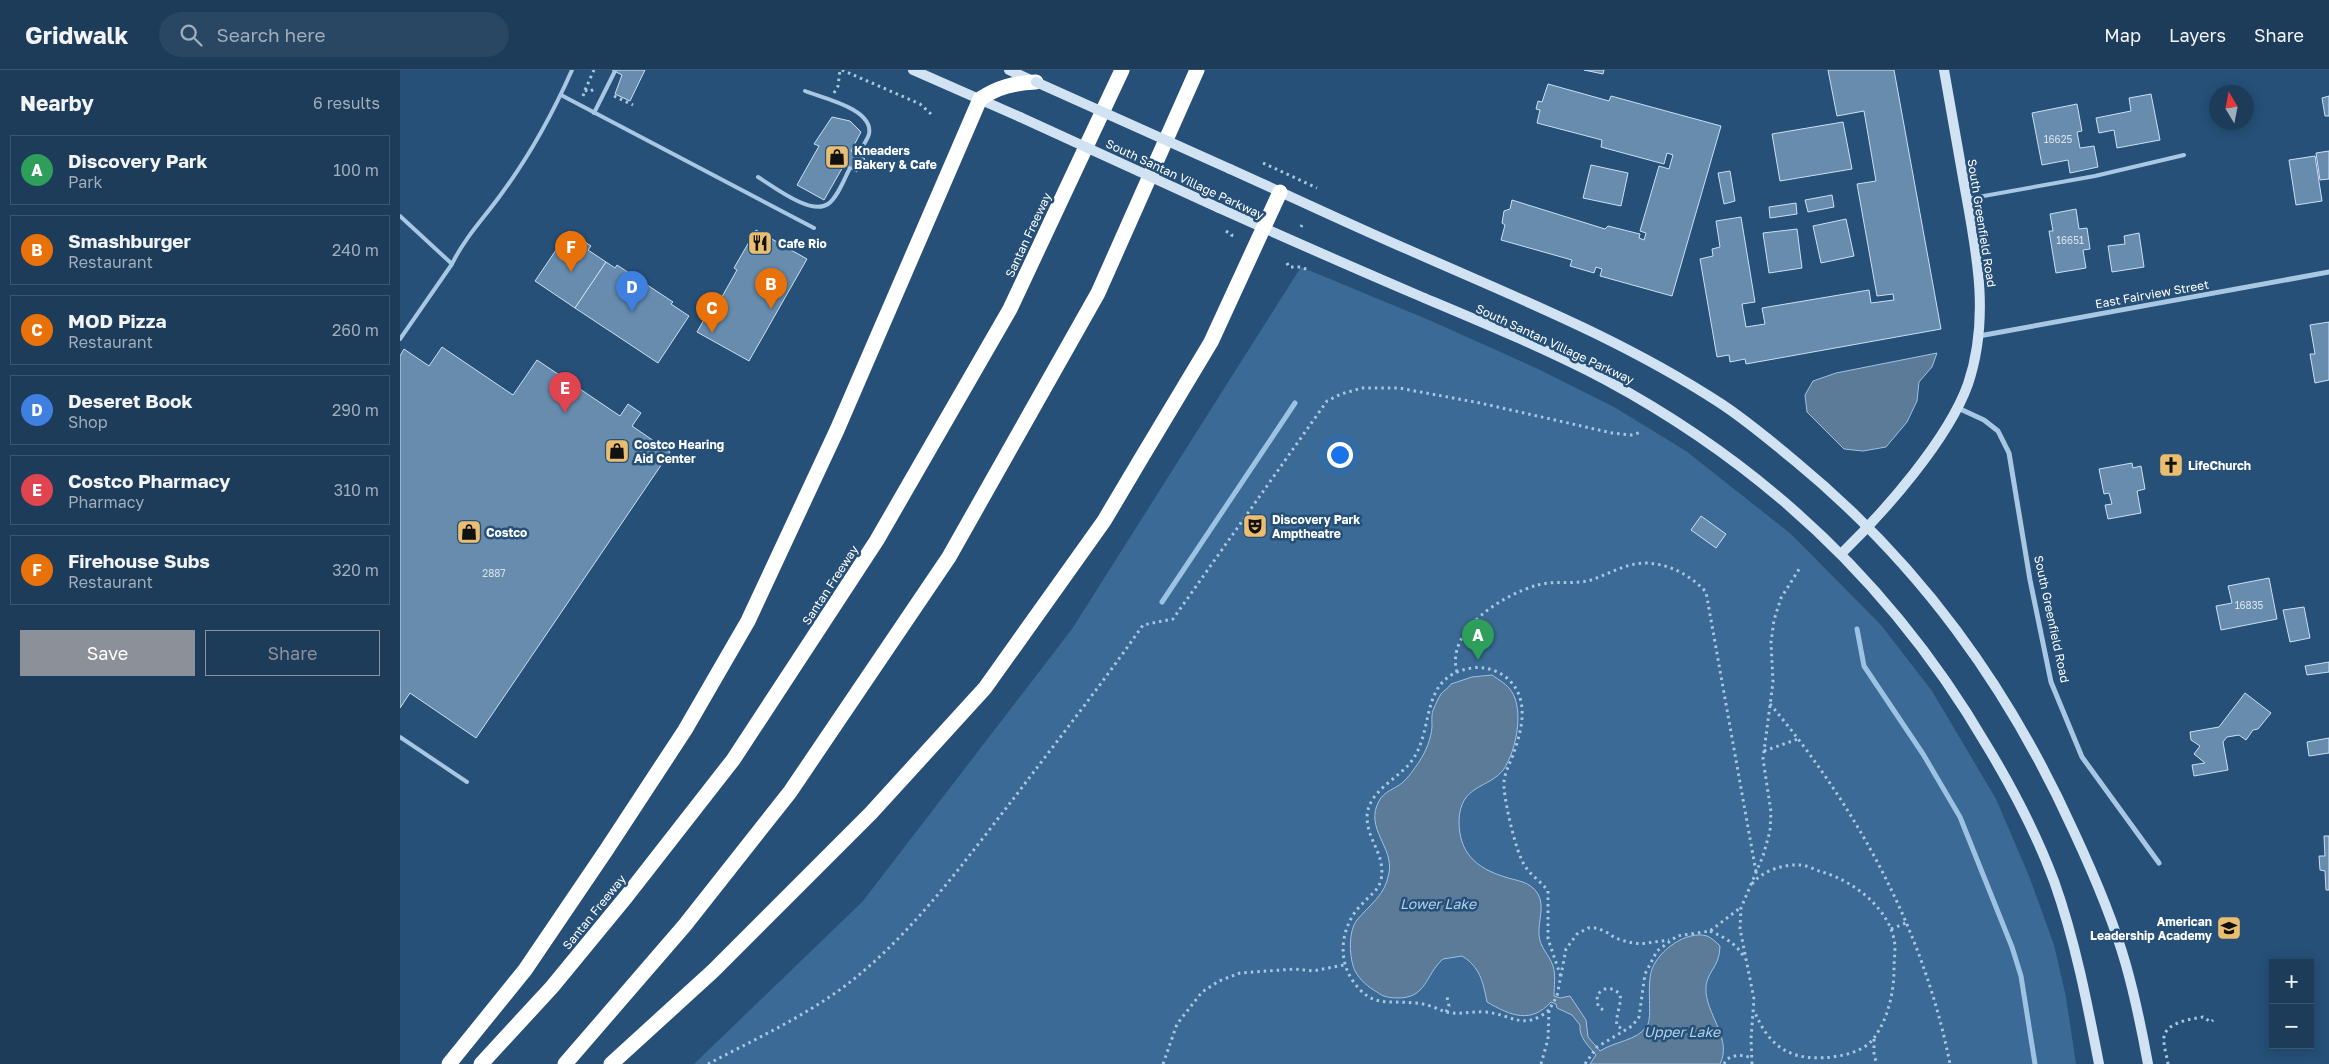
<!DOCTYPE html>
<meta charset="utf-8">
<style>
:root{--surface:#1c3c5a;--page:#294763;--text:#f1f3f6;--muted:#a0adbb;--line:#3a5670;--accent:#8c9099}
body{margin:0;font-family:"Golos Text",sans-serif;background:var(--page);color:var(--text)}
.controls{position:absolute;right:15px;bottom:15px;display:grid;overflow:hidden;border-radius:0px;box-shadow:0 2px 12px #0003}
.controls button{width:45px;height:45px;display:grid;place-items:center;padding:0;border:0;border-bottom:1px solid var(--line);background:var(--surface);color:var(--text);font:25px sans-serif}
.compass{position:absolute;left:1809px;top:15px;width:45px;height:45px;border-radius:50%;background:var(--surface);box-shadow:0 2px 12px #0003;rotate:350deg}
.you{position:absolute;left:939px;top:384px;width:18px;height:18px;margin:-12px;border:4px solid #fff;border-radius:50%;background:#1a73e8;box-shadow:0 0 0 8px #1a73e833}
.badge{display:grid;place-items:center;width:32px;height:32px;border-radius:50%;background:var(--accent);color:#fff;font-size:16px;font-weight:700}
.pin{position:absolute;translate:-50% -41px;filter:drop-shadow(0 1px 2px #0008)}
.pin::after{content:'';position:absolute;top:26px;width:18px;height:15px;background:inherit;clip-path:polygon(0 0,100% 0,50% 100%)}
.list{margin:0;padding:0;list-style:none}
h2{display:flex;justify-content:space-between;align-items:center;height:65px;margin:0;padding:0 20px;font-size:21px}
h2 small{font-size:16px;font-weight:400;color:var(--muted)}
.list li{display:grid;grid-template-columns:32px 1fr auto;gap:15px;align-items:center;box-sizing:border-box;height:70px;margin:0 10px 10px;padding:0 10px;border:1px solid var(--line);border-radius:0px}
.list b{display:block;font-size:19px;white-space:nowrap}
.list p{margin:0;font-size:16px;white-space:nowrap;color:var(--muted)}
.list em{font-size:16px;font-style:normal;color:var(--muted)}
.actions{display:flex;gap:10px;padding:15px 20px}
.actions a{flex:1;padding:11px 0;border:1px solid var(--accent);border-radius:0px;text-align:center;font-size:18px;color:var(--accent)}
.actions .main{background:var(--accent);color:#fff}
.icon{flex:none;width:28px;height:28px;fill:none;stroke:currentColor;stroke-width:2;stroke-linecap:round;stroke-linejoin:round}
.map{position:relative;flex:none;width:1929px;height:994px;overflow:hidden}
header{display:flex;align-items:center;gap:30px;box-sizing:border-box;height:70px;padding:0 25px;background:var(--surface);border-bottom:1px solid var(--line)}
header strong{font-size:24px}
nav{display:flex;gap:28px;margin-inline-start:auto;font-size:18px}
.search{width:350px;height:45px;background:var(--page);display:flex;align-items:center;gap:12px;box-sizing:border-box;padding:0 18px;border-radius:28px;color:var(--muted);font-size:19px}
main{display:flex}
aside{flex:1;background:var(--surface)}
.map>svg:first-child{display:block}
</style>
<header>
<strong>Gridwalk</strong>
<div class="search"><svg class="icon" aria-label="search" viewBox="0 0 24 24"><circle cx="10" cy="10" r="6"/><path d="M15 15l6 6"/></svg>Search here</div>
<nav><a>Map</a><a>Layers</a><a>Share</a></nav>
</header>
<main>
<aside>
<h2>Nearby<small>6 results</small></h2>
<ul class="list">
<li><span class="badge" style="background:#2e9e5b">A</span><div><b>Discovery Park</b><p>Park</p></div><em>100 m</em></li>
<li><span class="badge" style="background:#e8710a">B</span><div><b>Smashburger</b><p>Restaurant</p></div><em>240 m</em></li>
<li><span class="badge" style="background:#e8710a">C</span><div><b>MOD Pizza</b><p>Restaurant</p></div><em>260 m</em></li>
<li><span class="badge" style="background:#3f7fe0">D</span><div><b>Deseret Book</b><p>Shop</p></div><em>290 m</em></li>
<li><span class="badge" style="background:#e0444e">E</span><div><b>Costco Pharmacy</b><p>Pharmacy</p></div><em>310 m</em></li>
<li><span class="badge" style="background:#e8710a">F</span><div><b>Firehouse Subs</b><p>Restaurant</p></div><em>320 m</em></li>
</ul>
<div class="actions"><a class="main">Save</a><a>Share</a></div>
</aside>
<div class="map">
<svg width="1929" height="994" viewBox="0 0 1929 994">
<rect width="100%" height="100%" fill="#265078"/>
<polygon fill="#3a6a95" points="901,197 1029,250 1138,299 1214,337 1286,381 1391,464 1481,555 1532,621 1596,729 1629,806 1654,875 1666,927 1676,994 294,994 463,831 672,559"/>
<g fill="#5c7b98" stroke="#9dc3e3">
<polygon points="1537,283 1532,297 1519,312 1517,331 1507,352 1486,377 1463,381 1444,379 1407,342 1405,325 1413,311 1436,303"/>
<path d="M1092,605C1099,610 1107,614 1112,622C1124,642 1116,680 1104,699C1089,719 1060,714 1059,751C1059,783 1076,798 1105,807C1117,811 1130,811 1138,824C1145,837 1138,851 1139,865C1140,878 1149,884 1153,896C1156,905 1154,916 1154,926L1160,928L1170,926L1186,950L1188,967L1200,981C1215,971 1237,971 1247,956C1253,947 1246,916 1252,899C1259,880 1287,860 1307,866C1312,868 1316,872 1320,876C1320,899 1304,902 1306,923C1309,948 1332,970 1320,994H1190L1196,985C1188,975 1179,968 1180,955L1172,945L1157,938L1156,934L1151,932C1131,954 1111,946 1087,932C1083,912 1080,897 1062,886L1043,889C1025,905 1027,928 998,928C990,928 983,927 977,922C968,917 960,910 955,901C949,888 948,861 957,850C970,834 985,826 989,803C994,777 964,758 979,731C984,721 995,719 1002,713C1009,707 1014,699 1019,692C1026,681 1031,669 1032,657C1032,650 1031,644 1034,638C1036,634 1038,628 1041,624C1044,620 1048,619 1051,614L1072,607Z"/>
</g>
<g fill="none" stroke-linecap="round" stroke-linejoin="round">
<g stroke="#9dc3e3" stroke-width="5">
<polyline points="762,532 895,333"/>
<polyline points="1457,559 1464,596 1523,684 1560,747 1612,877 1621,906 1635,994"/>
</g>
</g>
<g fill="#678cae" stroke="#cae0f2">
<polygon points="212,0 245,0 230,31 215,24 222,5"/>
<polygon points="1184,0 1204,0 1203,4"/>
<polygon points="1428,0 1494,0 1541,259 1346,294 1345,289 1330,292 1329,285 1317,287 1300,189 1313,186 1312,179 1320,177 1316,151 1341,147 1355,232 1342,234 1346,257 1365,254 1362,238 1469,220 1471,233 1494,230 1493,224 1477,226 1457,114 1476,111 1464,41 1437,46"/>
<polygon points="1148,14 1209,31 1211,26 1321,56 1272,226 1200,206 1202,199 1196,197 1194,203 1170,196 1172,190 1101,170 1105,155 1102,153 1104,141 1110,139 1112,130 1205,159 1208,156 1240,164 1239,168 1244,170 1246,163 1240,161 1259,96 1269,99 1273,85 1267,83 1264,94 1201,77 1202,70 1137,53 1140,40 1136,39 1138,31 1142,32"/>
<polygon points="1751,24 1760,70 1717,78 1714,60 1699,63 1696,48 1731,41 1729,28"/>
<polygon points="1929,26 1929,46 1925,46 1922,28"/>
<polygon points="1677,34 1682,61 1677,62 1680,78 1694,76 1698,97 1670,103 1668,90 1642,95 1632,43"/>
<polygon points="432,47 450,51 461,62 451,81 465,89 457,102 444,95 424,130 397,115 419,76 414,74"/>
<polygon points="1443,52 1452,99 1380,111 1372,64"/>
<polygon points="1929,81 1929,109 1920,110 1916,83"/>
<polygon points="1915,86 1922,131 1896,135 1889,90"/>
<polygon points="1191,95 1228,103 1221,136 1183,128"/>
<polygon points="1330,101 1335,131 1324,134 1318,103"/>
<polygon points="1432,125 1434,137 1408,142 1405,130"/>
<polygon points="1396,133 1397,144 1370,148 1369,137"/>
<polygon points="1676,139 1679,159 1687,158 1690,179 1683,180 1686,198 1656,203 1649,161 1653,161 1650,144"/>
<polygon points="1446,149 1454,186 1421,193 1413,156"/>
<polygon points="1397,159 1402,198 1369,203 1363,163"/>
<polygon points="356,160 407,189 349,291 297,262 310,239 314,241 337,200 334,198"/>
<polygon points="169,161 191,176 188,180 206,192 175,238 135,211"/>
<polygon points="1739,163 1744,197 1712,202 1708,176 1725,174 1724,166"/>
<polygon points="206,192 215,198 217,195 273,232 271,234 289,246 258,293 175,238"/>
<polygon points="1929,252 1929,310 1915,313 1910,284 1915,284 1910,255"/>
<polygon points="42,277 113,325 137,290 220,346 228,334 241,343 232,356 270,382 76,668 10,623 0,638 0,286 4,279 29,296"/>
<polygon points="1732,393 1733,398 1741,396 1745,419 1737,421 1741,443 1708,449 1705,435 1712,434 1709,423 1704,424 1699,399"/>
<polygon points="1301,446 1326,464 1316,478 1291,460"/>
<polygon points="1869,508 1877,549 1821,560 1816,536 1832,533 1828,516"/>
<polygon points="1904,537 1910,568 1890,572 1883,540"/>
<polygon points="1929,592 1929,602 1907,605 1905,596"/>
<polygon points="1845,623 1871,643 1858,659 1853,660 1846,670 1839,665 1827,667 1823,672 1828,700 1794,706 1792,695 1805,693 1794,684 1800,676 1791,670 1790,662 1819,657"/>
<polygon points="1929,668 1929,683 1909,686 1907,672"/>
<polygon points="1924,766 1929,766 1929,820 1926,820 1925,801 1920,800 1919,786 1925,786"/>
</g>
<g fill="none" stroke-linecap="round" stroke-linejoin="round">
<g stroke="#a8c7e3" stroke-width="3" stroke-dasharray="2.5 4" stroke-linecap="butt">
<polyline points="442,0 520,34 531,44"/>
<polyline points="185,20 194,0"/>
<polyline points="434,23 438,16 440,0"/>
<polyline points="183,26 185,20 189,22 196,18"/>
<polyline points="214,26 233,35"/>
<polyline points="863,93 917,118"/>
<polyline points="901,157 902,155"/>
<polyline points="826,161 832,165 830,170"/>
<polyline points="887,193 889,197 899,197 910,200"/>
<path d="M1057,602C1045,560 1104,524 1138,515C1155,510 1175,515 1191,510C1209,504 1226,493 1246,493C1270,494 1290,505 1306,522L1356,802"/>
<path d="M1370,634C1457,737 1524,861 1550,994"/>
<polyline points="1364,681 1398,669"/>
<path d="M1352,814C1362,801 1383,794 1400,795C1407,795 1415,800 1422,802C1454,811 1492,840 1495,876C1495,884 1494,892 1494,899C1494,922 1488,949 1474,968C1466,979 1451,984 1438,986C1396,993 1370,981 1354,940"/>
<polyline points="1491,859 1506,853"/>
<path d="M1310,861C1326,868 1337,874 1345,889"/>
<path d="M1149,940C1123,962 1112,944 1085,942C1070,941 1057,946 1043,941C1034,937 1023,933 1014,933C986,930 972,938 953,911C936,887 942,853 963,833C970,825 978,821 981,810C986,785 968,772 967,748C967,720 1000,709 1013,689C1035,657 1019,606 1072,598C1084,596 1098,600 1108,609C1130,629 1122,660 1113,685C1109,696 1103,705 1104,717C1105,734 1116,783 1125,796C1131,806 1141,811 1148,821V869L1161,907"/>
<path d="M1203,940L1198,936L1197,926C1203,916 1212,917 1220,924C1222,935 1215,945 1217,956L1225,960"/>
<polyline points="1046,942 1049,936 1047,927"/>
<polyline points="1474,969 1474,985 1477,994"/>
<path d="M308,994C359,967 415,942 460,904C518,856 568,787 614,728C657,671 702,614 743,555L773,549L927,331L941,324L962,318H999L1080,333L1212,363L1231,365L1242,362"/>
<polyline points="763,994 777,954 802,922 819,911 840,903 895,899 913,901 944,895"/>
<polyline points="1141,994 1148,969 1149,940 1157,926 1166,879 1177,864 1188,858 1197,858 1208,863 1215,868 1228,872 1240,874 1269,870"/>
<polyline points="1185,994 1197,977 1232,956 1239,947 1245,904 1257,881 1277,866 1310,861 1340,838"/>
<path d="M1324,994L1327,989C1336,985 1341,984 1351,988"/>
<polyline points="1352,994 1351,969 1354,929 1340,859 1341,838 1363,786 1370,761 1371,742 1363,689 1373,612 1371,572 1374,550 1381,528 1401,496"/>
<path d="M1768,994C1767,986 1763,975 1764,967C1766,952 1792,949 1803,947L1811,952L1813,950"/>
</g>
<g stroke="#a8c7e3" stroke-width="4">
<path d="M405,21C423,28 474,39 469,64C467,71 461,78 458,85"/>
<polyline points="161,25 414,158"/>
<polyline points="194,43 215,1"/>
<path d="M358,107C373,116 411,146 428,134C438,127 444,109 450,98"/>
<polyline points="1567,129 1695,106 1784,85"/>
<path d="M0,146L52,194C65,167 85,147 102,123C130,85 153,43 172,0"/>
<polyline points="0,269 52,194"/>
<polyline points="0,667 67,712"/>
</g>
<g stroke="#a8c7e3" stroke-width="5">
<polyline points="1579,266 1929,202"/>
<polyline points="1558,338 1584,350 1598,361 1609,383 1630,510 1651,612 1682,687 1759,793"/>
</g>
<g stroke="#d1e2f3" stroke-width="10">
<polyline points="513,0 620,47"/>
<polyline points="609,0 633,11"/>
<path d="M830,99C890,126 949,154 1009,180C1117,228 1220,268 1320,333C1346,350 1371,371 1395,391C1519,493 1608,616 1674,762C1694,805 1713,849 1726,895C1735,927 1742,961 1748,994"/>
<path d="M819,138C886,168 954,198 1022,227C1084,253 1147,279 1206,310C1367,397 1495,518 1587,676C1613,719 1636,763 1654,811C1675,870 1687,932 1699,994"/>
<path d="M1442,483C1484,442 1548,370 1568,314C1590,249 1577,184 1565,119C1558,80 1551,40 1544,0"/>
</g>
<g stroke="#fff" stroke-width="15">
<path d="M49,994L125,900L207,779L285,660L348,551L437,360L580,29C598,17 614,13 636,12"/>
<polyline points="81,994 152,917 226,827 333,690 477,470 610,239 722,0"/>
<polyline points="165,994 285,855 390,722 549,487 698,223 797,0"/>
<polyline points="211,994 313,901 471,743 585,618 704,451 742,387 811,272 880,122"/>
</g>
<g stroke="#d1e2f3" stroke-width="10">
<polyline points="636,12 830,99"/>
<polyline points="620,47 819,138"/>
</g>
</g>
<defs>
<symbol id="shop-square" viewBox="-11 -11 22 22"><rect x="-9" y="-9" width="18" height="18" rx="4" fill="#ebbd6e" stroke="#265078"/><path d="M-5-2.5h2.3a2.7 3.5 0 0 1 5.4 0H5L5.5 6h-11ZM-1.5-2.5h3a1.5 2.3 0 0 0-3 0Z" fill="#111"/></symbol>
<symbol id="restaurant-square" viewBox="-11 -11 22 22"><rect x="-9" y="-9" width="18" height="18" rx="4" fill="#ebbd6e" stroke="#265078"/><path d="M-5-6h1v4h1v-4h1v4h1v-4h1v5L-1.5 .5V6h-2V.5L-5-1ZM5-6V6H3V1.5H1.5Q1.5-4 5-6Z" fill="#111"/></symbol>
<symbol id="church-square" viewBox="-11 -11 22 22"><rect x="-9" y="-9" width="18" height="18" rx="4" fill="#ebbd6e" stroke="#265078"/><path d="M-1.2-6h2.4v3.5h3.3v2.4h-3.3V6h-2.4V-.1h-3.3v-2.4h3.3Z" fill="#111"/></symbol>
<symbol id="theatre-square" viewBox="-11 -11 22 22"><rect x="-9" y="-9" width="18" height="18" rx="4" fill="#ebbd6e" stroke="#265078"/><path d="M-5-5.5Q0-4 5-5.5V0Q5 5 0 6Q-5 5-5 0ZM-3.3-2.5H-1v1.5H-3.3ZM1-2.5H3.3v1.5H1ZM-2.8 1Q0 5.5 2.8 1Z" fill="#111"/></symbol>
<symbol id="school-square" viewBox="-11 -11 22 22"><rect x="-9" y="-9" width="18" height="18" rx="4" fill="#ebbd6e" stroke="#265078"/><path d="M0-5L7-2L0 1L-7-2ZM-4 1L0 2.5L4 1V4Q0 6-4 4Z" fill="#111"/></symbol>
</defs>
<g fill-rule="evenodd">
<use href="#shop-square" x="423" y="73" width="28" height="28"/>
<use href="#restaurant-square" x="346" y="159" width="28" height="28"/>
<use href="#shop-square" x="203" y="367" width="28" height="28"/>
<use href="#church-square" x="1757" y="381" width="28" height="28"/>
<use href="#theatre-square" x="841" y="442" width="28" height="28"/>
<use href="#shop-square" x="55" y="448" width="28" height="28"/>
<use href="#school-square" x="1815" y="844" width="28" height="28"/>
</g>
<g text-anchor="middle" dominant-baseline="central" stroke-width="5" stroke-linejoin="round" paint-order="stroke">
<g font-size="10" fill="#d9e2eb">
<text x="1658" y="69">16625</text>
<text x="1670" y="170">16651</text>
<text x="94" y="503">2887</text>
<text x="1849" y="535">16835</text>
</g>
<g font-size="12" font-weight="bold" fill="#fff" stroke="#265078" text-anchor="start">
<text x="454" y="80">Kneaders<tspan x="454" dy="14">Bakery &amp; Cafe</tspan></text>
<text x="378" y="173">Cafe Rio</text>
<text x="234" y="374">Costco Hearing<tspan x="234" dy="14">Aid Center</tspan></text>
<text x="1788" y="395">LifeChurch</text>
<text x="872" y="449">Discovery Park<tspan x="872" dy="14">Amptheatre</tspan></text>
<text x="86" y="462">Costco</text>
<text x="1812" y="851" text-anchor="end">American<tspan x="1812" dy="14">Leadership Academy</tspan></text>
</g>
<g font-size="12" fill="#fff" stroke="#265078">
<text transform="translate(785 109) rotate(25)">South Santan Village Parkway</text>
<text transform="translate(1582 153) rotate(81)">South Greenfield Road</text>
<text transform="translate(628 165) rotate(-65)">Santan Freeway</text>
<text transform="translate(1752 224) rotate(-10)">East Fairview Street</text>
<text transform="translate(1155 274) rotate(25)">South Santan Village Parkway</text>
<text transform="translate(430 515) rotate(-57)">Santan Freeway</text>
<text transform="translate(1652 549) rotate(78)">South Greenfield Road</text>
<text transform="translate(194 842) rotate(-51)">Santan Freeway</text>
</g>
<g font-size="14" font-style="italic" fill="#b3d1eb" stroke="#265078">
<text x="1038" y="833">Lower Lake</text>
<text x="1282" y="961">Upper Lake</text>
</g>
</g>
</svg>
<div class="controls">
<button>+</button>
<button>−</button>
</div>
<svg class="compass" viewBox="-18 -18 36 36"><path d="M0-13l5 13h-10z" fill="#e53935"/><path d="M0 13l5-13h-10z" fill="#a0adbb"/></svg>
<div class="you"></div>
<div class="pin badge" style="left:1078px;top:590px;background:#2e9e5b">A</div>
<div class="pin badge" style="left:371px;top:239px;background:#e8710a">B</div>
<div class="pin badge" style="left:312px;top:263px;background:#e8710a">C</div>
<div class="pin badge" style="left:232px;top:242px;background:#3f7fe0">D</div>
<div class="pin badge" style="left:165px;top:343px;background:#e0444e">E</div>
<div class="pin badge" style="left:171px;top:202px;background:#e8710a">F</div>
</div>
</main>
